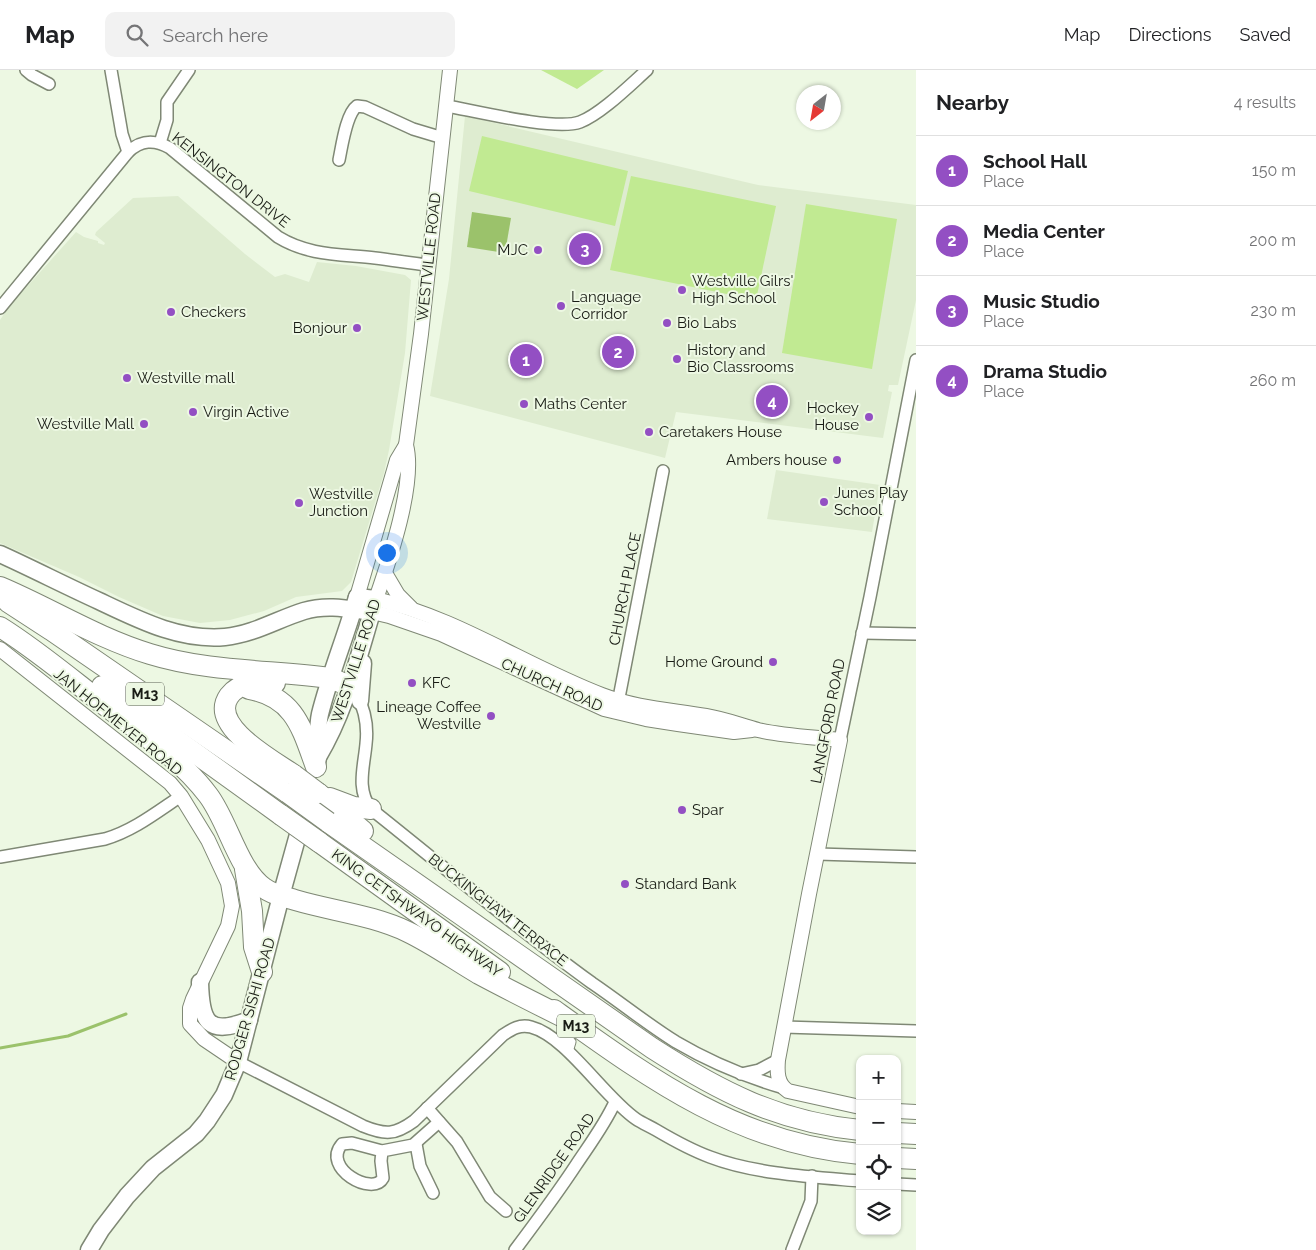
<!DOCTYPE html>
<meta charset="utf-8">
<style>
:root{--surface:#fff;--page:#f2f2f2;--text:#202124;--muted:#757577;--line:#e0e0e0;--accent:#934fc3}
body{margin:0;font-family:Raleway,sans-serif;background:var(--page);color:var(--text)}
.controls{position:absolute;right:15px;bottom:15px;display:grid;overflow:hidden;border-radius:10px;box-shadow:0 1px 4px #0004}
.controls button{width:45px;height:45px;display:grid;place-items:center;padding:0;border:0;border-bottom:1px solid var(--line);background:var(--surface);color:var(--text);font:25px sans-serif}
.compass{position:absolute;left:796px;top:15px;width:45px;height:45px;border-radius:50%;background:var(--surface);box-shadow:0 1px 4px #0004;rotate:211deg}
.you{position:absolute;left:386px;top:482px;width:18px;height:18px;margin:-12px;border:4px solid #fff;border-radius:50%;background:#1a73e8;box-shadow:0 0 0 8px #1a73e833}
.badge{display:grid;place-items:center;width:32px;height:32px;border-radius:50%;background:var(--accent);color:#fff;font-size:16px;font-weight:700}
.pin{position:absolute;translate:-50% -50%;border:2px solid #fff;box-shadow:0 1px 5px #0006}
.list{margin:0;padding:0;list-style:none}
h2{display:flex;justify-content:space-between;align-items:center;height:65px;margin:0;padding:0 20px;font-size:21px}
h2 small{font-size:16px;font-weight:400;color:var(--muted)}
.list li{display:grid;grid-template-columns:32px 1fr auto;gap:15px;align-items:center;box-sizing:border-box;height:70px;padding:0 20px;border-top:1px solid var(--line)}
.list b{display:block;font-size:19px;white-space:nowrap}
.list p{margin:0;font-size:16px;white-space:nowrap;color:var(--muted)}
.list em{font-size:16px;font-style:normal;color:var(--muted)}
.icon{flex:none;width:28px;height:28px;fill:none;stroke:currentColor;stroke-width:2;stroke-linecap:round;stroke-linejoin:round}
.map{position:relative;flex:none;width:916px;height:1180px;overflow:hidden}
header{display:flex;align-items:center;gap:30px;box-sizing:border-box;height:70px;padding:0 25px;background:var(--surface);border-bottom:1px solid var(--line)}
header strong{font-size:24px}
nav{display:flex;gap:28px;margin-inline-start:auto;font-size:18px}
.search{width:350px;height:45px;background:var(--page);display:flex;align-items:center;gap:12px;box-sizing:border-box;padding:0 18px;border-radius:10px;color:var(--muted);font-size:19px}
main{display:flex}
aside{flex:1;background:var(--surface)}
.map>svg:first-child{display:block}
</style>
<header>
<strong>Map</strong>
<div class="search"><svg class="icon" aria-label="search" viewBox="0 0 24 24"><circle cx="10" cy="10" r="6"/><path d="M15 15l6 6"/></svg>Search here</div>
<nav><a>Map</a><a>Directions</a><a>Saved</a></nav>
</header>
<main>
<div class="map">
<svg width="916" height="1180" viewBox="0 0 916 1180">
<rect width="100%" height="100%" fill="#edf8e3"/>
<g fill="#deecd0">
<polygon points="465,46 758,115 916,135 916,230 898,315 889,315 888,321 892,322 883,368 676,342 665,388 430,326 449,209"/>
<polygon points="178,126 245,184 275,207 285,204 309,212 317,192 356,196 405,205 411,210 405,283 389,380 384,403 351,512 342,521 296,527 264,541 230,550 200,553 163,546 119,527 79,507 0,473 0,250 8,238 76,162 84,167 98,171 98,173 104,175 105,173 95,165 96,162 133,128"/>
<polygon points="776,400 880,415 872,462 767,449"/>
</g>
<g fill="#c1ea92">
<polygon points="541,0 604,0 577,19"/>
<polygon points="482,66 628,101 615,156 469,121"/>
<polygon points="631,106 776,136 756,230 610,200"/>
<polygon points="806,134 897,149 872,299 782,283"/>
</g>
<polygon fill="#9bc26b" points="472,142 511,148 505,183 467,177"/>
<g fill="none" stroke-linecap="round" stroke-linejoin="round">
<polyline stroke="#9bc26b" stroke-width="3" points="0,978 68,966 126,944"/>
<defs>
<polyline id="pedestrian" points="565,967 571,972 568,982"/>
<g id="minor">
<polyline points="26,0 32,5 49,14"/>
<polyline points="111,0 122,64 128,82"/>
<path d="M447,36C475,41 556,61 580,52C601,44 630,15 647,0"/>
<polyline points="160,73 167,50 167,32 189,0"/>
<path d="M339,90C342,76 346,44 357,36L365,37L413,59L443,68"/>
<path d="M0,238L128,82C141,70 154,69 170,78L278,167C309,186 340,184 375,188C392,190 410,193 428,195"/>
<polyline points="862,563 916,564"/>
<path d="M357,625C365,640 368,657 366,674C364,697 356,719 371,739C444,797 516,858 592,913C620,932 647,954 676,972C710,992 746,1007 784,1018"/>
<polyline points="617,638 663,401"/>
<polyline points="840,670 870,527 916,290"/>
<polyline points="818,784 916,787"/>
<path d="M0,787L105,769C133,761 157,742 181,726"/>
<polyline points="784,957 916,961"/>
<path d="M238,992L363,1056C385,1065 395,1065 414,1051L503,965C512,959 520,954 531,957C566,966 604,1027 636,1049C642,1053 649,1056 656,1060C673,1070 691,1080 710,1087C754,1104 813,1107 860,1111"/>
<polyline points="741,1004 759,1000 778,990"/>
<polyline points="427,1038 457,1072 490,1127 506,1141"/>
<polyline points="416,1074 420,1096 433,1123"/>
<path d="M382,1081L381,1091L383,1108C373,1127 321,1098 342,1074L352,1073L382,1081L413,1075L439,1052"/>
<polyline points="897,1114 916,1115"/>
<path d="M515,1180C536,1152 557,1124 576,1095C590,1074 605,1054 615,1032"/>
<polyline points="792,1180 811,1131 812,1106"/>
</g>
<g id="tertiary">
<path d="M450,0L421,264L406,375C416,413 389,491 376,529C457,548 526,596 602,625C636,638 672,640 706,646C724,649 740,655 758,660C784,666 813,667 840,670L809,824L778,990C777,1002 777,1014 788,1021L860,1037"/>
<polyline points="385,503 398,525 411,538"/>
<polyline points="357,527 397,390 406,375"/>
<polyline points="372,542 389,546 441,564 604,639 646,649 678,654 734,662 752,660"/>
<polyline points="0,579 170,713 181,726 208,770 228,813 232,836 228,856 193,929 190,938 190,954 204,969 238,992"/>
<polyline points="897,1041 916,1042"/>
</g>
<g id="secondary">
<path d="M0,484C33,499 66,516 99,531C139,550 180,571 225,567C254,564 278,549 304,541C327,534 349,539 372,542"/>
<polyline points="360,631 363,593"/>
<path d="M318,687C347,639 359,583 376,529L357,527"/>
<path d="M317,694C320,678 316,662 320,644C330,604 346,566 357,527"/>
<path d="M200,912C201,953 208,966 249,950"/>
<polyline points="89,1180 101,1160 127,1126 153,1098 196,1064 207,1051 224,1025 238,992 281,826 309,725"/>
</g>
<g id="motorway">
<path d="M0,517C50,538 97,568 150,584C208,602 271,600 331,608L349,616"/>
<polyline points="8,532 51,560 288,723"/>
<path d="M0,557C37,580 71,609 106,636C141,663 181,689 208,725C228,751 238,800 264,818C273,825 285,827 295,830C332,841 373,845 408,862C433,874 455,890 479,904C507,919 535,933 563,947"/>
<path d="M275,613C259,612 240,611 229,626C208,656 274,691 294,705"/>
<polyline points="102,616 281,745"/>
<path d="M249,619C295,627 302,659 316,697"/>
<polyline points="318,723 363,761"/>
<polyline points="330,728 354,737 371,739"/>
<path d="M328,752L652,978C719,1021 778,1052 860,1060"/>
<polyline points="319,772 500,902"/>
<polyline points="245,799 252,841 254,877 262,902"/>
<path d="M554,940C649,1008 739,1074 860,1084"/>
<polyline points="897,1063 916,1064"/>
<polyline points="897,1088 916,1089"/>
</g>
</defs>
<use href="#pedestrian" stroke="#7f8875" stroke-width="11"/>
<use href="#minor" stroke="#7f8875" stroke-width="14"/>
<use href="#tertiary" stroke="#7f8875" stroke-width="16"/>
<use href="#secondary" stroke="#7f8875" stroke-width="19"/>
<use href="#motorway" stroke="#7f8875" stroke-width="22"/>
<use href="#pedestrian" stroke="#fff" stroke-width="9"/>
<use href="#minor" stroke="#fff" stroke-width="11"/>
<use href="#tertiary" stroke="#fff" stroke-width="14"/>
<use href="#secondary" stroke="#fff" stroke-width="16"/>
<use href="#motorway" stroke="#fff" stroke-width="20"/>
<defs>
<g id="motorway-bridge">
<polyline points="294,705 318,723"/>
<polyline points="288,723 328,752"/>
<polyline points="281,745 319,772"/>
</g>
</defs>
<use href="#motorway-bridge" stroke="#7f8875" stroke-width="22" stroke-linecap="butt"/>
<use href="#motorway-bridge" stroke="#fff" stroke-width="20"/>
</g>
<g fill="#934fc3" stroke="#edf8e3" stroke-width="2">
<circle cx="538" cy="180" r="5"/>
<circle cx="682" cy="220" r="5"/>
<circle cx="561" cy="236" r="5"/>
<circle cx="171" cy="242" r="5"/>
<circle cx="667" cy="253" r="5"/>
<circle cx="357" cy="258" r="5"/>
<circle cx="677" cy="289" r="5"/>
<circle cx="127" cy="308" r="5"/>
<circle cx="524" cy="334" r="5"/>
<circle cx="193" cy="342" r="5"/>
<circle cx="869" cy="347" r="5"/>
<circle cx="144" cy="354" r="5"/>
<circle cx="649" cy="362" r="5"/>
<circle cx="837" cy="390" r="5"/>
<circle cx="824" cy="432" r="5"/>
<circle cx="299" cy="433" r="5"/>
<circle cx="773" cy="592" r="5"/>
<circle cx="412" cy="613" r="5"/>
<circle cx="491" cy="646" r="5"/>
<circle cx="682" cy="740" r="5"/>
<circle cx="625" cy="814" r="5"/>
</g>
<g text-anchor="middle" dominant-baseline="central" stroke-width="4" stroke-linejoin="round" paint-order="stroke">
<g fill="#edf8e3" stroke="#595e53" stroke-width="1">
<rect x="126" y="612.5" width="38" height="23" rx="4"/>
<rect x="557" y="944.5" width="38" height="23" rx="4"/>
</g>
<g font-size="14" font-weight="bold" fill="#191c15">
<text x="145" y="624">M13</text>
<text x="576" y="956">M13</text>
</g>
<g font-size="15" fill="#191c15" stroke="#edf8e3">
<text transform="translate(231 110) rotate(38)">KENSINGTON DRIVE</text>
<text transform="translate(429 187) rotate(-84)">WESTVILLE ROAD</text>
<text transform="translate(625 519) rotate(-79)">CHURCH PLACE</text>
<text transform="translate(356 591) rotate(-72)">WESTVILLE ROAD</text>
<text transform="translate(552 615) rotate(24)">CHURCH ROAD</text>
<text transform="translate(828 651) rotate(-79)">LANGFORD ROAD</text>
<text transform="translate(118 652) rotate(39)">JAN HOFMEYER ROAD</text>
<text transform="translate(498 840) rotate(38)">BUCKINGHAM TERRACE</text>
<text transform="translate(417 843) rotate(36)">KING CETSHWAYO HIGHWAY</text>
<text transform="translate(250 939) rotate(-74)">RODGER SISHI ROAD</text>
<text transform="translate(554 1098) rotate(-55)">GLENRIDGE ROAD</text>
</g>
<g font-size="15" fill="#191c15" stroke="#edf8e3" text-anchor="start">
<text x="528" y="180" text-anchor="end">MJC</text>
<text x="692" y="211">Westville Gilrs'<tspan x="692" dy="17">High School</tspan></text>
<text x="571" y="227">Language<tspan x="571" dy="17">Corridor</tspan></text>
<text x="181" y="242">Checkers</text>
<text x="677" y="253">Bio Labs</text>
<text x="347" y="258" text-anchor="end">Bonjour</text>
<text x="687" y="280">History and<tspan x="687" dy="17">Bio Classrooms</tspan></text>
<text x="137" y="308">Westville mall</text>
<text x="534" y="334">Maths Center</text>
<text x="859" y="338" text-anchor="end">Hockey<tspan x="859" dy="17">House</tspan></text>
<text x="203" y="342">Virgin Active</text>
<text x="134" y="354" text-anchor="end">Westville Mall</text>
<text x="659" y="362">Caretakers House</text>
<text x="827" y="390" text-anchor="end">Ambers house</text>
<text x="834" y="423">Junes Play<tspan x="834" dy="17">School</tspan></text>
<text x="309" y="424">Westville<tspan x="309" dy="17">Junction</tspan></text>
<text x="763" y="592" text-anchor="end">Home Ground</text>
<text x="422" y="613">KFC</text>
<text x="481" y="637" text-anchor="end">Lineage Coffee<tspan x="481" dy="17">Westville</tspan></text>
<text x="692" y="740">Spar</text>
<text x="635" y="814">Standard Bank</text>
</g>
</g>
</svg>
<div class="controls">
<button>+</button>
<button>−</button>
<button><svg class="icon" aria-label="locate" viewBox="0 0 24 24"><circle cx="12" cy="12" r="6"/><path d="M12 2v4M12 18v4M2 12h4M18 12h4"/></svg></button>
<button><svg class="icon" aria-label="layers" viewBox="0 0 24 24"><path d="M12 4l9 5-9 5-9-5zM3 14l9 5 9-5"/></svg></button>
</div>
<svg class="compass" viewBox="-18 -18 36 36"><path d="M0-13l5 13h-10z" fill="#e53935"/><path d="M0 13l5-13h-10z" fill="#757577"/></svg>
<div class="you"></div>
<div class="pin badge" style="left:526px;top:290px">1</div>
<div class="pin badge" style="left:618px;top:282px">2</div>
<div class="pin badge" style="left:585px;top:179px">3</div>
<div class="pin badge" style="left:772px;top:331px">4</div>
</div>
<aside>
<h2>Nearby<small>4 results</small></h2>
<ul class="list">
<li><span class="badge">1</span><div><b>School Hall</b><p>Place</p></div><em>150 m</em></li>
<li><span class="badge">2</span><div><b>Media Center</b><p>Place</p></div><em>200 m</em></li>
<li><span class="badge">3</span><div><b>Music Studio</b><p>Place</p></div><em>230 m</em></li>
<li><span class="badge">4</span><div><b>Drama Studio</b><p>Place</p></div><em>260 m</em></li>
</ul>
</aside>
</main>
